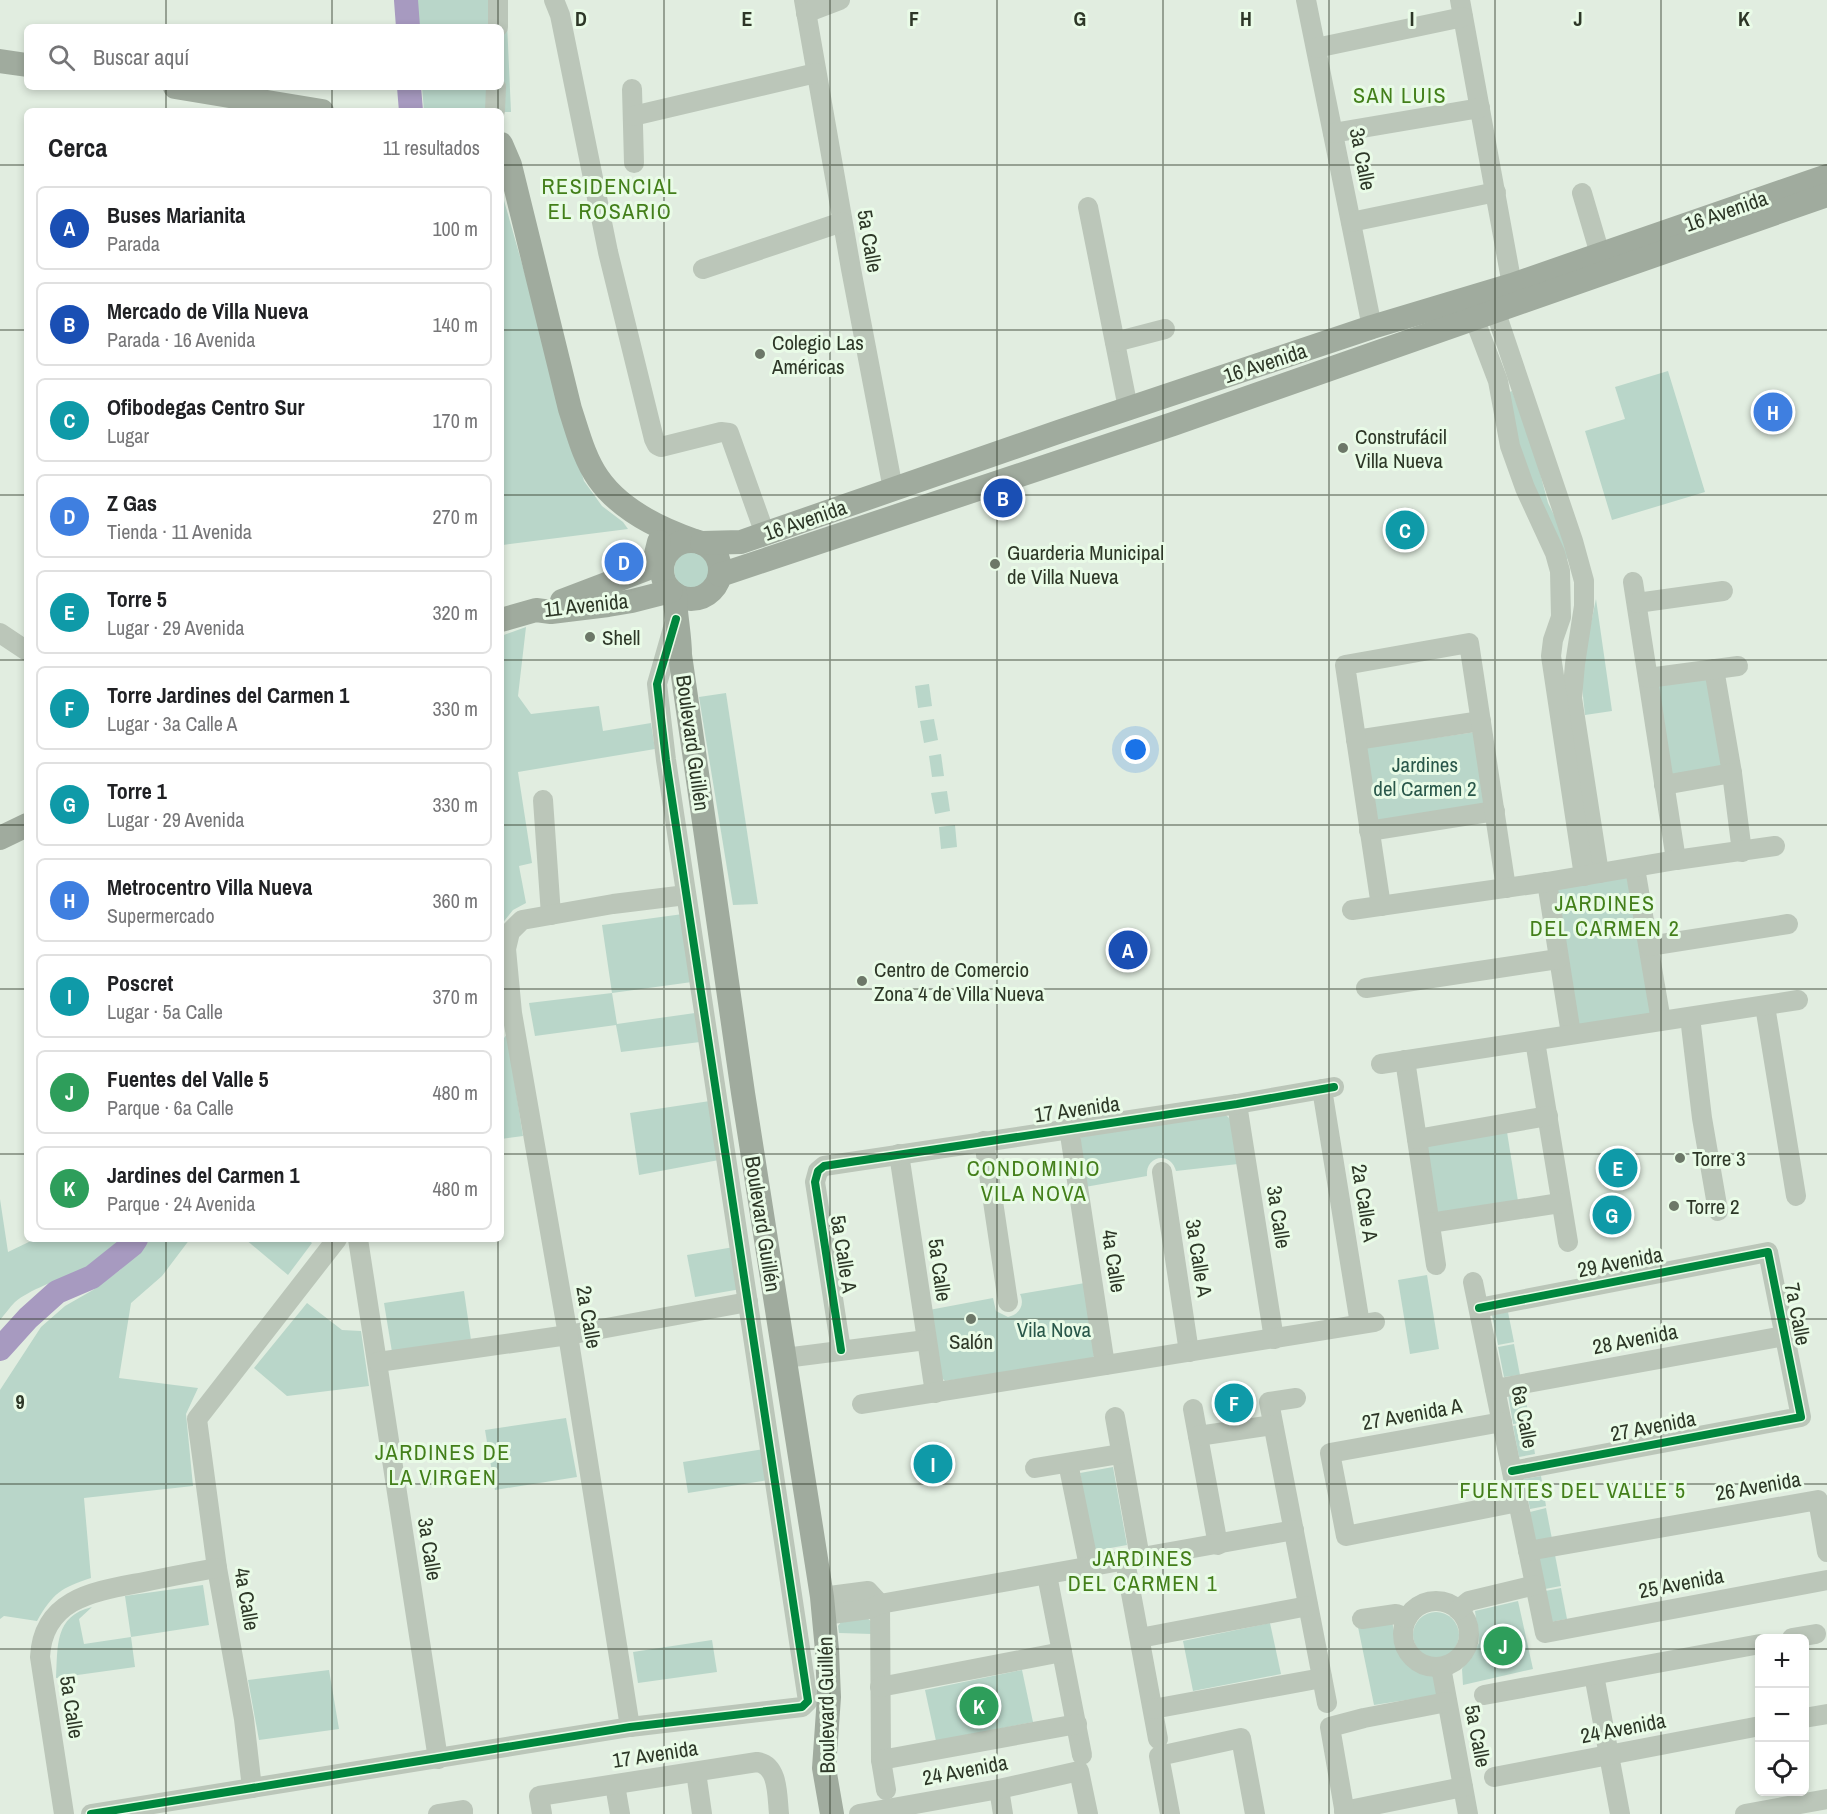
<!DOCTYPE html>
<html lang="es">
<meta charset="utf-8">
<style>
:root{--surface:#fff;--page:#f6f6f6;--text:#202124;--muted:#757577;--line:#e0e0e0;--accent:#6c7768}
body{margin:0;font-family:"Archivo Narrow",sans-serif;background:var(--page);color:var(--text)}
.controls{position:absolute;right:18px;bottom:18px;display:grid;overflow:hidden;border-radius:9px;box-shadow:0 3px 9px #0003}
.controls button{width:54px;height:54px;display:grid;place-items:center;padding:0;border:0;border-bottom:2px solid var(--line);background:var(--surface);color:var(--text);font:30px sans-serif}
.you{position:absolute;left:1136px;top:750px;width:21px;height:21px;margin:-15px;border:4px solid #fff;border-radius:50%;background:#1a73e8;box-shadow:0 0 0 9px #1a73e833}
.badge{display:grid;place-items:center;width:39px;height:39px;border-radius:50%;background:var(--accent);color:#fff;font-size:20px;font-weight:700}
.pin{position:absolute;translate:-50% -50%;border:3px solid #fff;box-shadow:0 2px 6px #0006}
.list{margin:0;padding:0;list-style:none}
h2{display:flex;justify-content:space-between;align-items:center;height:78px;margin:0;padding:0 24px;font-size:26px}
h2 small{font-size:20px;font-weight:400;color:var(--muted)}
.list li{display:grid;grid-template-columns:39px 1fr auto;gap:18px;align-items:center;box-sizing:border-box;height:84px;margin:0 12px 12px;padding:0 12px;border:2px solid var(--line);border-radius:9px}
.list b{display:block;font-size:22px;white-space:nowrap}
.list p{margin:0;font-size:20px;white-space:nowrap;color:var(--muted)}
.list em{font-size:20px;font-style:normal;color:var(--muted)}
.icon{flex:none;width:33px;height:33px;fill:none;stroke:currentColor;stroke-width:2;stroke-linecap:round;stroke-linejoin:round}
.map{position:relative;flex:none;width:1827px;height:1814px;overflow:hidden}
.search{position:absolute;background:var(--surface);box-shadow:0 3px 9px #0003;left:24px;top:24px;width:480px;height:66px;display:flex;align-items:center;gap:15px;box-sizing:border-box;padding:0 21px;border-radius:9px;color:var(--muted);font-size:22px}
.panel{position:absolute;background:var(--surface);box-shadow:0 3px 9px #0003;left:24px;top:108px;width:480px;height:1134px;border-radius:9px}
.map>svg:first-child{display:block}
</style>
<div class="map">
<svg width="1827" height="1814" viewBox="0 0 1827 1814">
<rect width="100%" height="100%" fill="#e1ede0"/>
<g fill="#b9d6c9">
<polygon points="415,0 506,0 511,112 424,111 422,87 501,87 501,27 417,27"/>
<polygon points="501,190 584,481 602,506 623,522 628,529 503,545 501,532"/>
<polygon points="1668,371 1705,492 1612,520 1585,431 1625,419 1615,387"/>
<polygon points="1512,391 1535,454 1548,503 1564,535 1569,558 1567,559 1564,558 1524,465 1507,393"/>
<circle cx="693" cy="570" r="19"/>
<polygon points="1596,599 1612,711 1585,715 1582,687 1586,647"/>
<polygon points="526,627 518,696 531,714 599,706 603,731 651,723 655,749 518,772 532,863 519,866 526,903 513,910 501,925 501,636"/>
<polygon points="1711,676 1725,769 1669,777 1655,684"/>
<polygon points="929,684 932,706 918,708 915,686"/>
<polygon points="726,693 758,904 733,905 699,697"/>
<polygon points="934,719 938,740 924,743 920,721"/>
<polygon points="1476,732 1487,805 1375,821 1364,748"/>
<polygon points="941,754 944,776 932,777 929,756"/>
<polygon points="947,791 950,811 935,814 931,793"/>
<polygon points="955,825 957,847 941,849 939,827"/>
<polygon points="1631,877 1652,1014 1576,1025 1555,888"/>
<polygon points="683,914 692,982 612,993 617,1024 695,1013 700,1042 621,1052 616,1025 535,1036 529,1003 612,993 602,925"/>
<polygon points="507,1034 523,1136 501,1139 501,1042"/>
<polygon points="710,1101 719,1160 639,1175 630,1113"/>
<path d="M1225,1114L1232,1121L1238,1164L1176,1171C1171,1151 1145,1155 1147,1176L1085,1187L1079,1141L1081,1137Z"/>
<polygon points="1507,1132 1518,1201 1435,1213 1424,1145"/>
<path d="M0,1199L8,1252L35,1239H124C110,1267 41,1280 15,1302C10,1307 5,1314 0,1320Z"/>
<path d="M144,1239H190L162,1276L131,1303L119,1378L198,1388L186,1414L193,1486L84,1498L91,1578C61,1588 53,1593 37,1621L4,1616L0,1619V1390L41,1327L65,1306L93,1290L120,1270L137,1253Z"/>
<polygon points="245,1239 307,1239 312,1243 288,1275"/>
<polygon points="734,1247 741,1289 695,1297 687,1255"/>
<polygon points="1427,1275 1439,1349 1410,1354 1398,1280"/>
<path d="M1085,1283L1094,1356L1091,1360L945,1381L942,1378L929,1310L993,1298L996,1311L1008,1317C1020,1314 1025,1305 1020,1294Z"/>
<polygon points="464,1291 471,1340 392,1352 384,1303"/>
<polygon points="307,1303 342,1330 361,1331 369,1386 287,1396 254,1368"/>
<polygon points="1508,1312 1514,1342 1498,1345 1492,1315"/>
<polygon points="1514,1344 1520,1375 1504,1377 1498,1347"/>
<polygon points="1524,1391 1530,1422 1513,1424 1508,1394"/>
<polygon points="566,1418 577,1477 495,1490 485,1430"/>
<polygon points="1530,1423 1535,1454 1519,1457 1513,1426"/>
<polygon points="764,1449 769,1480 688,1493 683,1462"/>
<polygon points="1113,1467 1127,1545 1094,1551 1080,1473"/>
<polygon points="1541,1476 1546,1506 1530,1509 1524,1479"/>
<polygon points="1546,1508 1552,1539 1535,1542 1530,1512"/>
<polygon points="1555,1555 1561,1586 1545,1589 1539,1558"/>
<path d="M203,1585L209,1625L131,1637L135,1667L56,1678C58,1646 54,1616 92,1607L79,1619L84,1644L131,1637L125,1596Z"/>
<polygon points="1561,1588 1567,1619 1550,1622 1545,1591"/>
<polygon points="1518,1601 1533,1669 1463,1685 1462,1669 1479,1643 1475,1611"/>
<circle cx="1436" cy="1635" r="23"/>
<polygon points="867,1618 872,1622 872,1634 839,1633 838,1626 841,1622"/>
<path d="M1392,1621C1398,1653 1405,1662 1435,1674L1438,1695L1374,1705L1358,1627Z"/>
<polygon points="1270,1623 1281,1674 1193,1691 1183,1641"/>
<polygon points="712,1640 717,1672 638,1683 633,1652"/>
<polygon points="329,1670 339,1729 259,1740 248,1680"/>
<polygon points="1022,1670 1033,1722 936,1741 925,1690"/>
</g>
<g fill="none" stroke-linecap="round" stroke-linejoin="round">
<g stroke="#a79ac0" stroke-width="24">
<polyline points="406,0 408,27"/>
<polyline points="409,87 411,111"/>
<polyline points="0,1349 28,1318 57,1292 92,1277 132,1245 136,1239"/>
</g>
<g stroke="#bbc6b9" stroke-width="20">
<polyline points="554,0 560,15 608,252 654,439 657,445 661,447 721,432 729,433 765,534"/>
<polyline points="804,0 851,269 893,489"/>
<polyline points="1306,0 1372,327"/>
<polyline points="1460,0 1512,285"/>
<polyline points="806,13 840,0"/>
<polyline points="498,27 498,0"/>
<polyline points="1316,48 1463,17"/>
<polyline points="632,89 634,163"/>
<polyline points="495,111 496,87"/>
<polyline points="633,116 816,73"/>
<polyline points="1333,133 1480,108"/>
<polyline points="1582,193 1600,254"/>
<polyline points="1088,207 1128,408"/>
<polyline points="1351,222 1496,192"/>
<polyline points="703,269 842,222"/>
<polyline points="1495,310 1573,541 1584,581 1584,606 1575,664 1572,698 1599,873"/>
<polyline points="1474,318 1498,381 1510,446 1525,488 1555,553 1560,571 1561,617 1553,640 1551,656 1584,876"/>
<polyline points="1115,342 1165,329"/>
<polyline points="1633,582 1676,860"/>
<polyline points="1637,603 1723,591"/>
<polyline points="0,633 27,651"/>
<polyline points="1714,669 1732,773 1742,852"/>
<polyline points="1648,678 1738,666"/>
<polyline points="1356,740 1481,721"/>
<polyline points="1664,785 1732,773"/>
<polyline points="543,800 551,915"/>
<polyline points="1369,831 1495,811"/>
<polyline points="1635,868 1661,1021"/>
<polyline points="1547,882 1571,1034"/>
<polyline points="1381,906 1345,665 1469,643 1506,888"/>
<polyline points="1352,910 1547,882 1676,860 1775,846"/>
<polyline points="1649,946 1788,924"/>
<polyline points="1366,988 1558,959"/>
<polyline points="1765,1006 1796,1196"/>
<polyline points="1690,1017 1702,1118 1718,1211"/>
<polyline points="1535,1041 1568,1242"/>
<polyline points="1405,1060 1436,1265"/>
<polyline points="1381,1064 1798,1000"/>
<polyline points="1322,1089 1360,1324"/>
<polyline points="1237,1104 1274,1339"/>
<polyline points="1069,1128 1105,1365"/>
<polyline points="1417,1139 1548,1116"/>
<polyline points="984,1141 1008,1302"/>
<polyline points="899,1154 935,1393"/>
<polyline points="1162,1172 1189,1352"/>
<polyline points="1430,1223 1560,1203"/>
<polyline points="358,1239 438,1759"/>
<polyline points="1473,1282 1545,1633 1827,1580"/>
<polyline points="1479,1308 1768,1252 1801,1417 1512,1471"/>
<polyline points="841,1350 815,1182 818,1171 824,1166 1237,1104 1334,1087"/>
<polyline points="785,1358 926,1340"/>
<polyline points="378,1362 568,1335 748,1302"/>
<polyline points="1495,1389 1784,1336"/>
<polyline points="1296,1398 1269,1402 1327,1703"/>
<polyline points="862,1404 1375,1322"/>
<polyline points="1193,1409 1218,1545"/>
<polyline points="1115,1417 1140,1558"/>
<polyline points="1502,1422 1330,1453 1346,1536 1518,1502"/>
<polyline points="1198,1436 1273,1425"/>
<polyline points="1068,1463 1089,1566"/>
<polyline points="1035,1468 1120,1454"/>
<polyline points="1528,1551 1818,1500 1827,1552"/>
<polyline points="1125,1561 1158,1739"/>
<polyline points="1047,1575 1082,1755"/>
<polyline points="822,1597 868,1591 880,1604 881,1760 886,1790"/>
<circle cx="1436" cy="1634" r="33"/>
<polyline points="1458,1610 1469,1601 1535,1585"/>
<polyline points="824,1615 869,1609 880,1604 1294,1530"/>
<polyline points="1362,1619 1396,1614 1407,1618"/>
<polyline points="1140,1638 1308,1606"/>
<polyline points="1792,1638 1816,1634"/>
<polyline points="1441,1667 1468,1814"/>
<polyline points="1594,1675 1620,1814"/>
<polyline points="880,1687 1062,1652"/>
<polyline points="1484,1695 1760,1644"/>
<polyline points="1153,1709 1322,1678"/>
<polyline points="1804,1718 1827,1714"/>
<polyline points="630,1727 568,1335 512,1013 506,949 510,932 522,920 613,904 686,895"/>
<polyline points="881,1760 1077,1724"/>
<polyline points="696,1772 702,1814"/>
<polyline points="1494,1777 1760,1726"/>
<polyline points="615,1785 620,1814"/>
<polyline points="252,1788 244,1719 217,1568 197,1419 337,1239"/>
<polyline points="999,1789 1003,1814"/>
<polyline points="1344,1811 1463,1787"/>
<path d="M64,1814L40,1657C43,1597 97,1591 144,1582C168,1577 193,1572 217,1568"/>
<polyline points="91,1814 630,1727 802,1707 808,1701 666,760 657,684 675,621"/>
<polyline points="438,1814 463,1810 463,1814"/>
<path d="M542,1814L539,1796L757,1762C779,1765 777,1796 779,1814"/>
<polyline points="859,1814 999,1789 1079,1771 1088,1814"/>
<polyline points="1170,1814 1159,1756 1241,1738 1255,1814"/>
<polyline points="1345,1814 1330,1727 1364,1718 1447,1702"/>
<polyline points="1745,1814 1827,1799"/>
</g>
<g stroke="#a0ab9e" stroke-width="24">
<polyline points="0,61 27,65"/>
<polyline points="175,87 322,111"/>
<path d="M501,144L510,165L570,409C578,433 584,458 598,478C620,510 660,529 695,541"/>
<circle cx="691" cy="570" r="29"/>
<polyline points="702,543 741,542 1061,431 1372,327 1512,285 1827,176"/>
<polyline points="720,575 1173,424 1827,195"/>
<path d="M675,594C675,615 680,634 680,655L743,1093L822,1597L827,1650L829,1697L824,1768L832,1814"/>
<polyline points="562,601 646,569 655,558 659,542"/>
<polyline points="501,620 536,610 551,612 608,605 632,601 671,591"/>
<polyline points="0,838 27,825"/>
</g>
<defs>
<g id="cycleway">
<polyline points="1479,1308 1768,1252 1801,1417 1512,1471"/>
<polyline points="841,1350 815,1182 818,1171 824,1166 1237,1104 1334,1087"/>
<polyline points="91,1814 630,1727 802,1707 808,1701 666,760 657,684 676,619"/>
</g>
</defs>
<use href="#cycleway" stroke="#e9fbe7" stroke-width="11"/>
<use href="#cycleway" stroke="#00873e" stroke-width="8"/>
</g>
<path fill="none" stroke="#2d3727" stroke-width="1.5" stroke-opacity="0.55" d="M166,0V27M332,0V27M498,0V27M664,0V1814M830,0V1814M997,0V1814M1163,0V1814M1329,0V1814M1495,0V1814M1661,0V1814M166,87V111M332,87V111M498,87V111M0,165H27M501,165H1827M0,330H27M501,330H1827M0,495H27M501,495H1827M0,660H27M501,660H1827M0,825H27M501,825H1827M0,989H27M501,989H1827M0,1154H27M501,1154H1827M166,1239V1814M332,1239V1814M498,1239V1814M0,1319H1827M0,1484H1827M0,1649H1760M1804,1649H1827"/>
<g fill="#6c7768" stroke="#e9fbe7" stroke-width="2">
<circle cx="760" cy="354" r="6"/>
<circle cx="1343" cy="448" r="6"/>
<circle cx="995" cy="564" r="6"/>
<circle cx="590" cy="637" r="6"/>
<circle cx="862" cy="981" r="6"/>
<circle cx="1680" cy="1158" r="6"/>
<circle cx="1674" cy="1206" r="6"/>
<circle cx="971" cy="1319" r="6"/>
</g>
<g text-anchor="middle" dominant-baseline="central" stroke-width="6" stroke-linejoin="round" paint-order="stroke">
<g font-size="21" fill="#2d3727" stroke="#e9fbe7">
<text transform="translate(1363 159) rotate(79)">3a Calle</text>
<text transform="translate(1726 211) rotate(-19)">16 Avenida</text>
<text transform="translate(870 241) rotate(80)">5a Calle</text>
<text transform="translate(1265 363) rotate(-18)">16 Avenida</text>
<text transform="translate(805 520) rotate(-19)">16 Avenida</text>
<text transform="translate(586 605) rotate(-6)">11 Avenida</text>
<text transform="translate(693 743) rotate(82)">Boulevard Guillén</text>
<text transform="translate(1077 1109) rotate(-8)">17 Avenida</text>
<text transform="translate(1365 1203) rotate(81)">2a Calle A</text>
<text transform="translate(1279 1217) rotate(81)">3a Calle</text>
<text transform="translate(763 1224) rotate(81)">Boulevard Guillén</text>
<text transform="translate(844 1254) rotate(81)">5a Calle A</text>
<text transform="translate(1199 1258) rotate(81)">3a Calle A</text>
<text transform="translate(1114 1261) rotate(81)">4a Calle</text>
<text transform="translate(1620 1262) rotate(-11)">29 Avenida</text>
<text transform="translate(940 1270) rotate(82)">5a Calle</text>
<text transform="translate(1798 1314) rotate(79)">7a Calle</text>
<text transform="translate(589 1317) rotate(80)">2a Calle</text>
<text transform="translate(1635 1339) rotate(-11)">28 Avenida</text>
<text transform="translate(1412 1414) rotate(-10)">27 Avenida A</text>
<text transform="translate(1525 1417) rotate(79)">6a Calle</text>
<text transform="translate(1653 1426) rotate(-11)">27 Avenida</text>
<text transform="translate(1758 1486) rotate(-10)">26 Avenida</text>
<text transform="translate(430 1549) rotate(81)">3a Calle</text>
<text transform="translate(1681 1583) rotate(-11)">25 Avenida</text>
<text transform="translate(247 1599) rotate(80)">4a Calle</text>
<text transform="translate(826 1705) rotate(-91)">Boulevard Guillén</text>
<text transform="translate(72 1707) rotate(81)">5a Calle</text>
<text transform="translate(1623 1728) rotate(-11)">24 Avenida</text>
<text transform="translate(1478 1736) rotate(79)">5a Calle</text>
<text transform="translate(655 1754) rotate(-9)">17 Avenida</text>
<text transform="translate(965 1770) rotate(-11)">24 Avenida</text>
</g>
<g font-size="21" fill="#2d3727" stroke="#e9fbe7" text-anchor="start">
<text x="772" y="342">Colegio Las<tspan x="772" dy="24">Américas</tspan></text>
<text x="1355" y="436">Construfácil<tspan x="1355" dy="24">Villa Nueva</tspan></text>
<text x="1007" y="552">Guarderia Municipal<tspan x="1007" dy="24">de Villa Nueva</tspan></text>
<text x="602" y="637">Shell</text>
<text x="874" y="969">Centro de Comercio<tspan x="874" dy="24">Zona 4 de Villa Nueva</tspan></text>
<text x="1692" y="1158">Torre 3</text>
<text x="1686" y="1206">Torre 2</text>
<text x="971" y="1341" text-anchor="middle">Salón</text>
</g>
<g font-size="21" fill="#29574a" stroke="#e9fbe7">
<text x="1425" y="764">Jardines<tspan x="1425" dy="24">del Carmen 2</tspan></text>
<text x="1054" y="1329">Vila Nova</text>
</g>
<g font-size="22" letter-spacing="1.5" fill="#437f1a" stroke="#e9fbe7">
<text x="1400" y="95">SAN LUIS</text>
<text x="610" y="186">RESIDENCIAL<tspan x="610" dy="25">EL ROSARIO</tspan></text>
<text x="1605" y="903">JARDINES<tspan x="1605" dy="25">DEL CARMEN 2</tspan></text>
<text x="1034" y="1168">CONDOMINIO<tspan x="1034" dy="25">VILA NOVA</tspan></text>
<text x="443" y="1452">JARDINES DE<tspan x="443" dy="25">LA VIRGEN</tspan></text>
<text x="1573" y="1490">FUENTES DEL VALLE 5</text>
<text x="1143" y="1558">JARDINES<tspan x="1143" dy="25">DEL CARMEN 1</tspan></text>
</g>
</g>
<g font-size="20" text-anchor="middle" font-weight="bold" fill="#2d3727" stroke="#e9fbe7" stroke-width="6" stroke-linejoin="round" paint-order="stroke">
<text x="581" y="26">D</text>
<text x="747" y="26">E</text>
<text x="914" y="26">F</text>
<text x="1080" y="26">G</text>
<text x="1246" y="26">H</text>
<text x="1412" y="26">I</text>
<text x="1578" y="26">J</text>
<text x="1744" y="26">K</text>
<text x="20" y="1409">9</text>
</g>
</svg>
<div class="controls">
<button>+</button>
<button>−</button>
<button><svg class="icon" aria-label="locate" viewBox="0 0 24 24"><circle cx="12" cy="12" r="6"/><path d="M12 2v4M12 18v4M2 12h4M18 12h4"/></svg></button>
</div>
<div class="you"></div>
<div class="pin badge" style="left:1128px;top:950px;background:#1a4fb4">A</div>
<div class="pin badge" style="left:1003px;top:498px;background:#1a4fb4">B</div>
<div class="pin badge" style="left:1405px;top:530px;background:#0f9aa8">C</div>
<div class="pin badge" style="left:624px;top:562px;background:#3f7fe0">D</div>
<div class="pin badge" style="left:1618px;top:1168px;background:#0f9aa8">E</div>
<div class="pin badge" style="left:1234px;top:1403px;background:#0f9aa8">F</div>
<div class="pin badge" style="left:1612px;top:1215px;background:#0f9aa8">G</div>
<div class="pin badge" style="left:1773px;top:412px;background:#3f7fe0">H</div>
<div class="pin badge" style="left:933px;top:1464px;background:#0f9aa8">I</div>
<div class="pin badge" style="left:1503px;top:1646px;background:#2e9e5b">J</div>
<div class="pin badge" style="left:979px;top:1706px;background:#2e9e5b">K</div>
<div class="search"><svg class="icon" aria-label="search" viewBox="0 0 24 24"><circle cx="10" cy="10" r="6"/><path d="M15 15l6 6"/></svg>Buscar aquí</div>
<section class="panel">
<h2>Cerca<small>11 resultados</small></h2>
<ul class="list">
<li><span class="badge" style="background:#1a4fb4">A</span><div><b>Buses Marianita</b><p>Parada</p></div><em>100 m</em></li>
<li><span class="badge" style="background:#1a4fb4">B</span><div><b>Mercado de Villa Nueva</b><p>Parada · 16 Avenida</p></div><em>140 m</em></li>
<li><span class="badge" style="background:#0f9aa8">C</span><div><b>Ofibodegas Centro Sur</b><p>Lugar</p></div><em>170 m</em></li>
<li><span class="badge" style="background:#3f7fe0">D</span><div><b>Z Gas</b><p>Tienda · 11 Avenida</p></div><em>270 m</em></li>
<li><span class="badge" style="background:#0f9aa8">E</span><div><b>Torre 5</b><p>Lugar · 29 Avenida</p></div><em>320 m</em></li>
<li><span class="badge" style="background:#0f9aa8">F</span><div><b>Torre Jardines del Carmen 1</b><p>Lugar · 3a Calle A</p></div><em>330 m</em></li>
<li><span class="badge" style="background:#0f9aa8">G</span><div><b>Torre 1</b><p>Lugar · 29 Avenida</p></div><em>330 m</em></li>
<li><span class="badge" style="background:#3f7fe0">H</span><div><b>Metrocentro Villa Nueva</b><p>Supermercado</p></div><em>360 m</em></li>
<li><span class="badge" style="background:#0f9aa8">I</span><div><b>Poscret</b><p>Lugar · 5a Calle</p></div><em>370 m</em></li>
<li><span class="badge" style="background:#2e9e5b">J</span><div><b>Fuentes del Valle 5</b><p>Parque · 6a Calle</p></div><em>480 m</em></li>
<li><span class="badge" style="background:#2e9e5b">K</span><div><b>Jardines del Carmen 1</b><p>Parque · 24 Avenida</p></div><em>480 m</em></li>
</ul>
</section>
</div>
